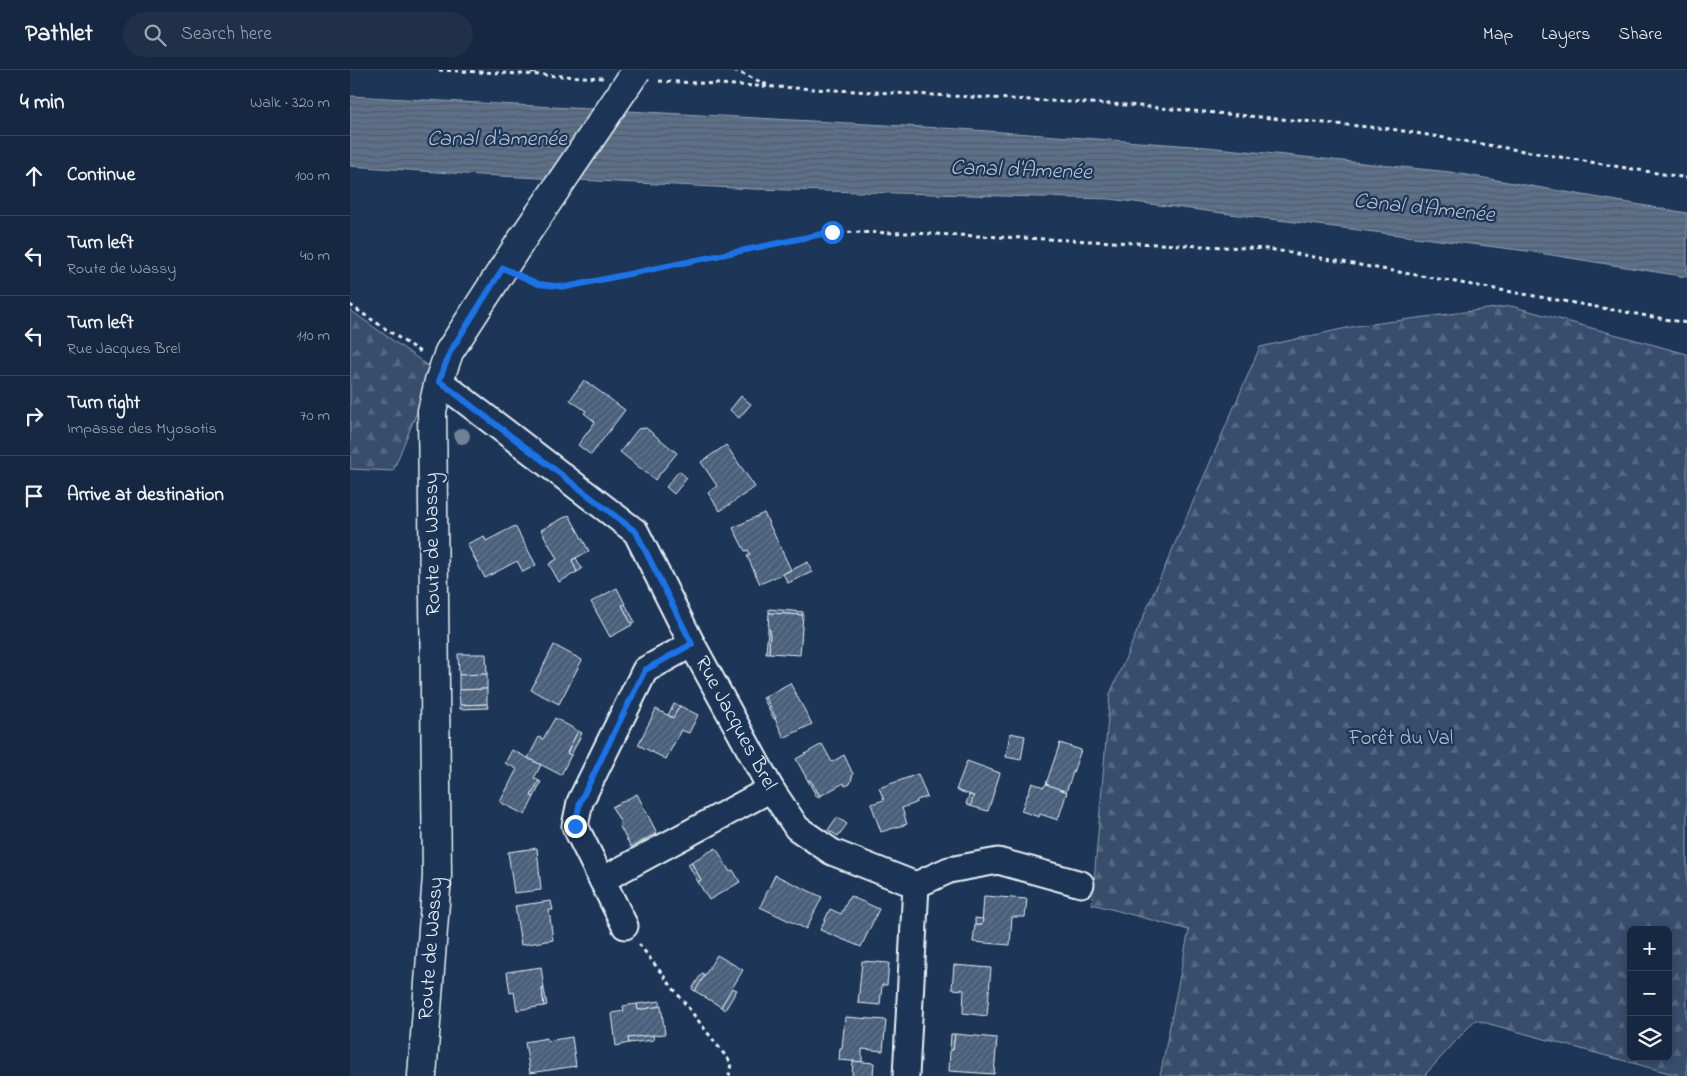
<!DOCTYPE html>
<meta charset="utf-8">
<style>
:root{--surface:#162841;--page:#1f3048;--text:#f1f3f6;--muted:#9ea6b1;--line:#35445a}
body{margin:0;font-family:"Indie Flower",sans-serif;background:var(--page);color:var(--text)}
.controls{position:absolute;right:15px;bottom:15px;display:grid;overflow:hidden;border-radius:8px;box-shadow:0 2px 12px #0003}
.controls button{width:45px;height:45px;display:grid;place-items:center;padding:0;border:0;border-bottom:1px solid var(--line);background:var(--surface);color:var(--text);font:25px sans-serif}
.stop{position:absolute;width:15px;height:15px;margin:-11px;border:4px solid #1a73e8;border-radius:50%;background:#fff}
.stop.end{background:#1a73e8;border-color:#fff;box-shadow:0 1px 5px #0008}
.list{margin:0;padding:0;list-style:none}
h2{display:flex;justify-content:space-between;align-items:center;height:65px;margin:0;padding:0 20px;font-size:21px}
h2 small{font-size:16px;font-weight:400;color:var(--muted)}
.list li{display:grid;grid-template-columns:32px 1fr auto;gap:15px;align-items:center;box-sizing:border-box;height:80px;padding:0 20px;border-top:1px solid var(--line)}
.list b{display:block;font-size:19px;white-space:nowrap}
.list p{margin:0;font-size:16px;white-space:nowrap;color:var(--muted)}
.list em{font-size:16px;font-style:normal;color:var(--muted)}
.icon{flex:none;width:28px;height:28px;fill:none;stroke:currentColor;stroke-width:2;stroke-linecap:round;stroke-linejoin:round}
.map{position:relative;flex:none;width:1337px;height:1006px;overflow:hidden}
header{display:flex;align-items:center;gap:30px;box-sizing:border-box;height:70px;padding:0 25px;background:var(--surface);border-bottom:1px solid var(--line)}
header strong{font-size:24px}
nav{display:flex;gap:28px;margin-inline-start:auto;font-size:18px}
.search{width:350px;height:45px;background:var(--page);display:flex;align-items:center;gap:12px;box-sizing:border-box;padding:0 18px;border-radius:28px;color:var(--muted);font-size:19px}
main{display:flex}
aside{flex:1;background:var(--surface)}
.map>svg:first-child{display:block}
</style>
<header>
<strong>Pathlet</strong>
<div class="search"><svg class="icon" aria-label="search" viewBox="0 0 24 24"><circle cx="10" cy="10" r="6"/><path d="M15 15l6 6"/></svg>Search here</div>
<nav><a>Map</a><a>Layers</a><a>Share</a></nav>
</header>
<main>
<aside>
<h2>4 min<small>Walk · 320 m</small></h2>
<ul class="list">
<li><svg class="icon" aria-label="ahead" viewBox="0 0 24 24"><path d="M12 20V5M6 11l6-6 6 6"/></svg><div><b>Continue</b></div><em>100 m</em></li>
<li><svg class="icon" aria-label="left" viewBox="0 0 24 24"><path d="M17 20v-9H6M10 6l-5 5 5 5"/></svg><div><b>Turn left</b><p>Route de Wassy</p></div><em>40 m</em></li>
<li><svg class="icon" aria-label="left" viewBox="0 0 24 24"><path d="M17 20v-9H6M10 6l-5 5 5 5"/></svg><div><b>Turn left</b><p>Rue Jacques Brel</p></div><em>110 m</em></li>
<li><svg class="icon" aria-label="right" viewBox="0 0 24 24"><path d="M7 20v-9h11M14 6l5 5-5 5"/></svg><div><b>Turn right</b><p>Impasse des Myosotis</p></div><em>70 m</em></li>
<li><svg class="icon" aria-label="arrive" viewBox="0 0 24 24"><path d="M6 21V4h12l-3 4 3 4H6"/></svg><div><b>Arrive at destination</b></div></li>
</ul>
</aside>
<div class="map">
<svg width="1337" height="1006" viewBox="0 0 1337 1006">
<defs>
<pattern id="forest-firs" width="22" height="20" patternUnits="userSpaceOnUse" patternTransform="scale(1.25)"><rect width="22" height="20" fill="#374d6c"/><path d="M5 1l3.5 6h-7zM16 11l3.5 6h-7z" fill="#546782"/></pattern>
<pattern id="water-rules" width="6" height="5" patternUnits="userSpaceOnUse" patternTransform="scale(1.25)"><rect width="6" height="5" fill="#5d7089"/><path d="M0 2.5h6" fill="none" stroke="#505a66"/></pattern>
<pattern id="building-hatch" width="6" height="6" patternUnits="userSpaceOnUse" patternTransform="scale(1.25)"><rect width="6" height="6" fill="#495e7a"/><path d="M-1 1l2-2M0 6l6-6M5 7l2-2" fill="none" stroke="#63768e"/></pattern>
</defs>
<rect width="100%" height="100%" fill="#1d3557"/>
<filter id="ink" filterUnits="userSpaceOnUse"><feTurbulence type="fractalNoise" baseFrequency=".02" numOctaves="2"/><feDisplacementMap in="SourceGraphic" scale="10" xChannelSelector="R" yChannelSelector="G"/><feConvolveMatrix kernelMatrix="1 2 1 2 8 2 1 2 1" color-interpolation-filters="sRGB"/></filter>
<g filter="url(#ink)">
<g fill="url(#forest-firs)" stroke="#909fb2" fill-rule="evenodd">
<path d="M1161,236L1337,284V1006H1330L1125,950L1074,1006H810L839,860L742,834L760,624L910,277L1006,256ZM1281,860H1318V987H1281Z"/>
<polygon points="0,240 84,300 43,401 0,399"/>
</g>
<polygon fill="url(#water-rules)" stroke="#95a4b5" points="0,26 610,59 857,77 1100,102 1337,143 1337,207 1177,181 760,129 404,119 130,105 0,96"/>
<g fill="url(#building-hatch)" stroke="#e8f1f8">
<polygon points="234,310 275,340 241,385 228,375 245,352 234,343 236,341 220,330"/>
<polygon points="391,326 401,334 389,348 380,340"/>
<polygon points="296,358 327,383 305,410 270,382 288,359"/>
<polygon points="376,375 405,417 370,441 358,423 367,416 351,392"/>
<polygon points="329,401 337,408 324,424 316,417"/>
<polygon points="414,443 441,500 410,514 397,486 400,485 398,480 395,481 383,458"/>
<polygon points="219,445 239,481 222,490 227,502 209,512 199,494 207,489 191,460"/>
<polygon points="165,456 186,495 173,502 167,491 135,508 117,474 134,466 136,471"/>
<polygon points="226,488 232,499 227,502 222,490"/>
<polygon points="458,492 462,502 438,513 433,504"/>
<polygon points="267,518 275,534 272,535 282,555 260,567 241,532"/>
<polygon points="275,534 285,552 281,553 272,535"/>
<polygon points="419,539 453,542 453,545 419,543"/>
<polygon points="419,543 453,545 450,585 419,583 420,560 418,559"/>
<polygon points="418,559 420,560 419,583 416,583"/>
<polygon points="204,575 232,590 209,634 181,620"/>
<polygon points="108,584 136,584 137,604 109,605"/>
<polygon points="137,604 137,619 109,620 109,605"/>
<polygon points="440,613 462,654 434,668 415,627"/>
<polygon points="137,619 137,634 110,635 109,620"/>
<polygon points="415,627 426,648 424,649 413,628"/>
<polygon points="137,634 138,638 110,639 110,635"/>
<polygon points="324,634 330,636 323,648 318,645"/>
<polygon points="330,636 348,645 339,663 331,660 316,689 288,675 306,639 323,648"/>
<polygon points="205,648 228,661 217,683 221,685 211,705 178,688 189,667 193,669"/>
<polygon points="228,661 232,663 221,685 217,683"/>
<polygon points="660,663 675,666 671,690 656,687"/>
<polygon points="710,673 731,680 716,722 696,714"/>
<polygon points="472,674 482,692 494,685 503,704 500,714 495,716 494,713 470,726 460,710 458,711 446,689"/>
<polygon points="162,680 191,695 184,708 189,711 181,726 184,727 175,745 150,732 167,699 155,693"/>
<polygon points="617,691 650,703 638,741 620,736 624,726 606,720"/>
<polygon points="568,704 577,727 567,730 566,733 552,738 557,754 531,762 521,734 534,730 529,718"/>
<polygon points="460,710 470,726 467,727 458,711"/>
<polygon points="189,711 191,712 184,727 181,726"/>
<polygon points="682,713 694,717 696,714 717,722 708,750 690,744 689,747 671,741"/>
<polygon points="287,724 307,763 281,777 269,755 271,753 262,737"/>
<polygon points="619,725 624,726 620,736 616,734"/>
<polygon points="487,747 497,754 488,766 478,760"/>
<polygon points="187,778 191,820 164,823 158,782"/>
<polygon points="366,778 380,802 383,800 390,812 359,830 348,812 351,810 341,792"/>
<polygon points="341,792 351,810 348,812 338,794"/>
<polygon points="425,805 472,827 456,859 410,837"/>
<polygon points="500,826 529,839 511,877 470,860 480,839 491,844"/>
<polygon points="634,826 677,829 675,847 662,847 660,875 623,872 625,855 632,855"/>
<polygon points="201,831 203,840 199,840 203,870 171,875 165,836"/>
<polygon points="625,848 633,849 632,855 625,855"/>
<polygon points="367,885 393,900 371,937 345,921"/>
<polygon points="512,891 539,893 537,915 532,915 530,935 508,933"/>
<polygon points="604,895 641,898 637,946 613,943 614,920 602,919"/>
<polygon points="191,897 194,919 192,919 194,936 167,940 164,922 160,923 157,902"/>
<polygon points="352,903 355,905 345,921 342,919"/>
<polygon points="382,918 387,920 375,940 371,937"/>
<polygon points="192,919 194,919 197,935 194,936"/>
<polygon points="310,931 311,936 288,940 287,934"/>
<polygon points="287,934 288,940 311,936 315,964 278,968 279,973 266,976 262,943 274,941 273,936"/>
<polygon points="495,947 536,950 533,981 512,979 512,992 489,990 490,978 492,978"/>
<polygon points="601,964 605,964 603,980 600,980"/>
<polygon points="605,964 647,968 644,1004 599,1001 600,980 603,980"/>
<polygon points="303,965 304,970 279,973 278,968"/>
<polygon points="222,967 226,996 180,1003 175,972 197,968 197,971"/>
<polygon points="503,991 524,993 523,1006 502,1006"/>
</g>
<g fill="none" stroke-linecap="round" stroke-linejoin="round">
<defs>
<g id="minor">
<path id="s1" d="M89,311L286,462L342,574L421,719L447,758L482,782L566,815L599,800L648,791L731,814"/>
<polyline points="252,810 421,719"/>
<polyline points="275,856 225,756 230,732 295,600 342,574"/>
<polyline points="556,1006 566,815"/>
</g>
<g id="tertiary">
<path id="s2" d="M72,1006L87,806L82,341L89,311L99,282L169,174"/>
</g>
</defs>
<use href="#minor" stroke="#e8f1f8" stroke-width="29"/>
<use href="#tertiary" stroke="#e8f1f8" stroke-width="31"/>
<g stroke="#e8f1f8" stroke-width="3" stroke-dasharray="4 4" stroke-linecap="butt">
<polyline points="89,0 253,8"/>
<polyline points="384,0 422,17"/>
<polyline points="181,3 190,0"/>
<polyline points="309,11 778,35 1041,59 1337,108"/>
<polyline points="177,209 188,214 216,217 482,162 561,163 919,179 1337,253"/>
<polyline points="0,235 73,284"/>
<polyline points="289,874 381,993 379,1006"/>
</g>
<use href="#minor" stroke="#1d3557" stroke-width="25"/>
<use href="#tertiary" stroke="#1d3557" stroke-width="28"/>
<defs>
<polyline id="tertiary-bridge" points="169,174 287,0"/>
</defs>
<use href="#tertiary-bridge" stroke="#e8f1f8" stroke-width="31" stroke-linecap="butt"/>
<use href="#tertiary-bridge" stroke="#1d3557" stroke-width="28"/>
</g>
<circle fill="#708198" cx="112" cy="366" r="8"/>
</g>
<g fill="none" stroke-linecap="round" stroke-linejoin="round" filter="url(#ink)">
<polyline stroke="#1a73e8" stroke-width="6" points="225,756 230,732 295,600 342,574 286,462 89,311 100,282 153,198 188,214 216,217 482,162"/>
</g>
<g text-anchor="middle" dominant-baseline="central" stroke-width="4.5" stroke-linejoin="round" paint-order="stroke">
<g font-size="21" fill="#e8f1f8" stroke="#1d3557">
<text transform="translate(83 474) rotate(-91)">Route de Wassy</text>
<text stroke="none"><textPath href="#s1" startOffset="464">Rue Jacques Brel</textPath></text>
<text stroke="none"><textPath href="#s2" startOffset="128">Route de Wassy</textPath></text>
</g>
<g font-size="21" fill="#b3c0ce" stroke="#1d3557">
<text x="1051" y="669">Forêt du Val</text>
</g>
<g font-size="22" font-style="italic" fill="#b7c4d1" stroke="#1d3557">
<text x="147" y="70">Canal d'amenée</text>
<text transform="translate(671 101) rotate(2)">Canal d'Amenée</text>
<text transform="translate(1074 139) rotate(6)">Canal d'Amenée</text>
</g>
</g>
</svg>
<div class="controls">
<button>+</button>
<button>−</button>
<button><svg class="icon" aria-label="layers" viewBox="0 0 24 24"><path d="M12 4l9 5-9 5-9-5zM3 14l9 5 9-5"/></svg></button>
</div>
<div class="stop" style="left:482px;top:162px"></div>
<div class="stop end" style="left:225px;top:756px"></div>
</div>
</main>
